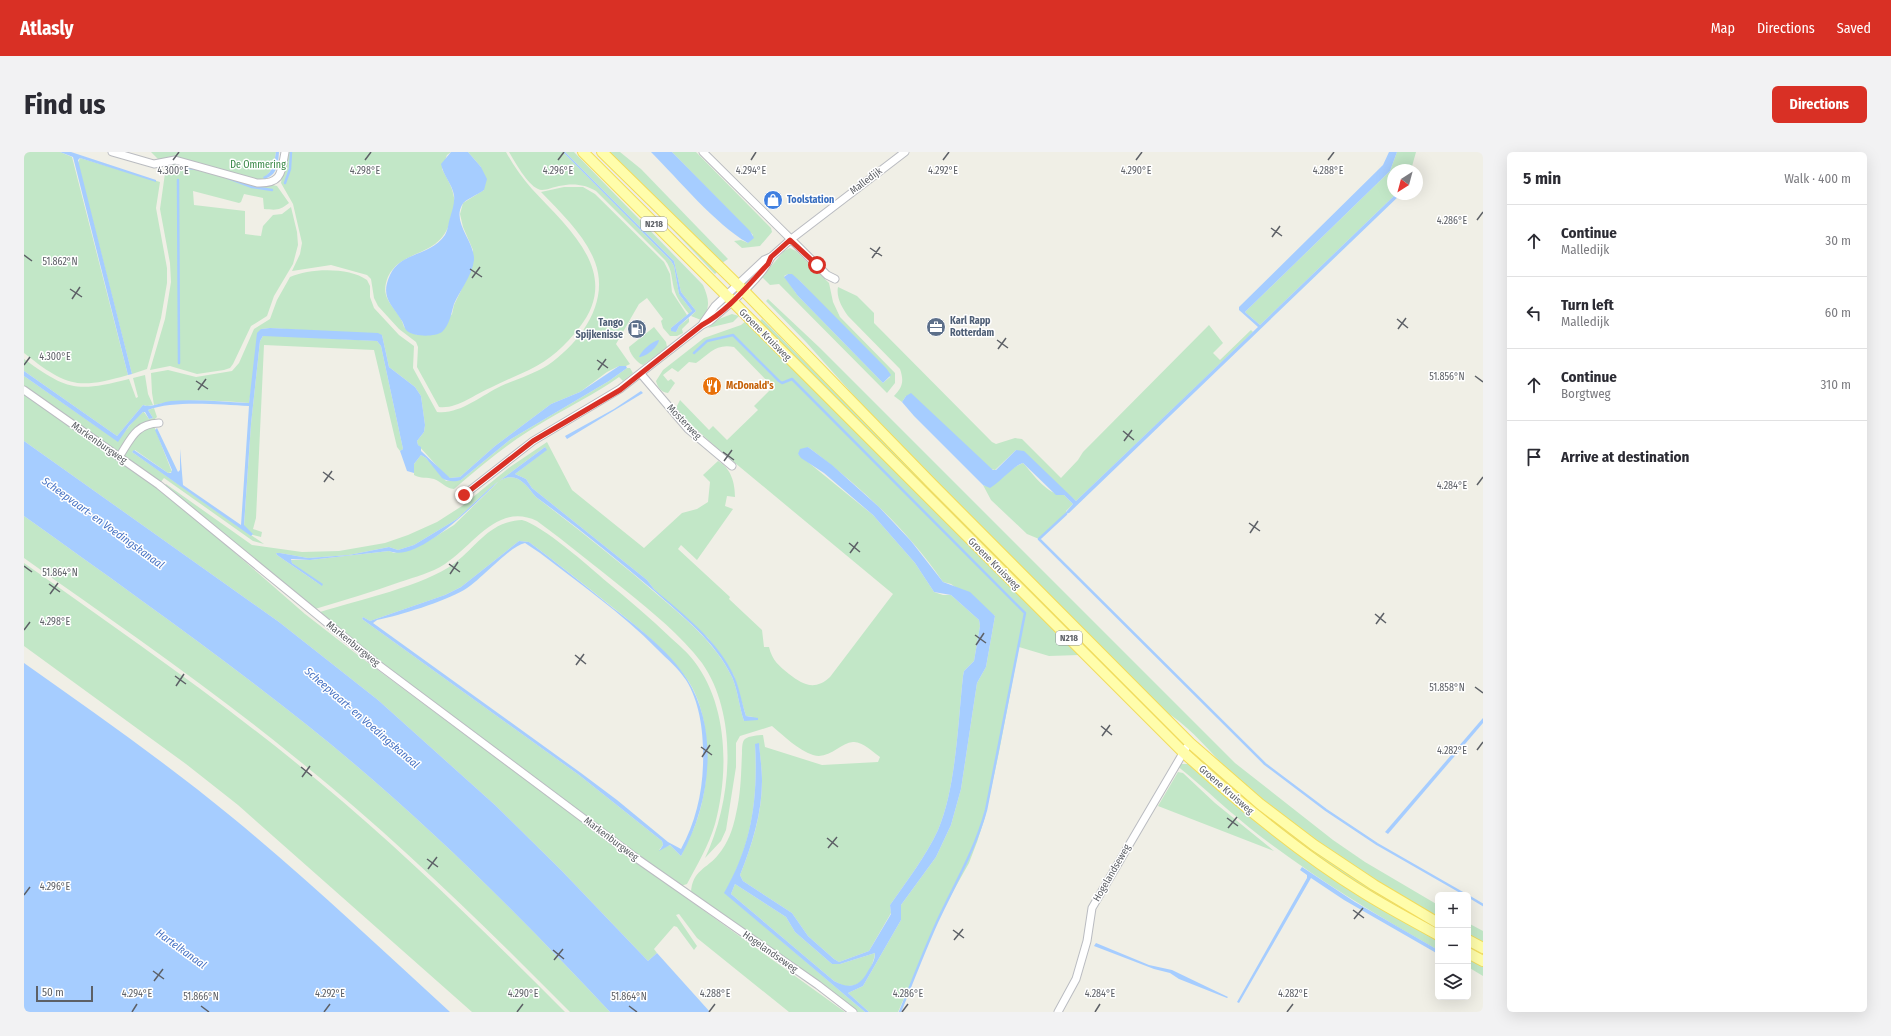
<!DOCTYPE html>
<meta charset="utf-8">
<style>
:root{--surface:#fff;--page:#f2f2f3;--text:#2b2b33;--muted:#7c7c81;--line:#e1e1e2;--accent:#d93025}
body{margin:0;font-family:"Fira Sans Condensed",sans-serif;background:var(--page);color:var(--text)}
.controls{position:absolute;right:12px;bottom:12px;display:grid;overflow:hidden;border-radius:6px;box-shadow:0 4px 16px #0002}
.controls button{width:36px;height:36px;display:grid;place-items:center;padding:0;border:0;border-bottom:1px solid var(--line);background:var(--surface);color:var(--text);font:20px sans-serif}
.compass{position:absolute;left:1363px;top:12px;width:36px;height:36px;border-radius:50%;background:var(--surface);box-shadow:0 4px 16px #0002;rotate:216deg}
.scale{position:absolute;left:12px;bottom:10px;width:57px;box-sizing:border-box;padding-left:4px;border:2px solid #5d6066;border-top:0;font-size:11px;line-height:14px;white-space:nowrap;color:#5d6066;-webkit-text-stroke:3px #fff;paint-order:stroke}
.stop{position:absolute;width:12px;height:12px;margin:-9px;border:3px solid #d93025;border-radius:50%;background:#fff}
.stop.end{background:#d93025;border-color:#fff;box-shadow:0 1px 4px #0008}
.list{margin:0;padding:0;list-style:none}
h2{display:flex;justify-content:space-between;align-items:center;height:52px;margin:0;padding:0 16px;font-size:17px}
h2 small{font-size:13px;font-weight:400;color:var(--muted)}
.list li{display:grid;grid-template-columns:26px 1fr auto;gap:12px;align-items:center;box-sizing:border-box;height:72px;padding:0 16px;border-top:1px solid var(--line)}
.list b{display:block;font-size:15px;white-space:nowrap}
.list p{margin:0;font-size:13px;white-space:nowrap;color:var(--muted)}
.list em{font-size:13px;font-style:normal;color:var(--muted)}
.icon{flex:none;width:22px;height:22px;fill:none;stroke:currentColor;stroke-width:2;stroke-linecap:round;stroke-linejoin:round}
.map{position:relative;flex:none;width:1459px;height:860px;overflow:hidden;border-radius:6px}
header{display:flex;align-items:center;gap:24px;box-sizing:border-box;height:56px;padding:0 20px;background:var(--accent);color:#fff}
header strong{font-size:19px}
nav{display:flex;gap:22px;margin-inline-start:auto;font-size:14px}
.intro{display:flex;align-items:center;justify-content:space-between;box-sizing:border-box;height:96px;padding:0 24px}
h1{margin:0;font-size:28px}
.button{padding:10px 18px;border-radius:6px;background:var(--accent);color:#fff;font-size:14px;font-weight:700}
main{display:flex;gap:24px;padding:0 24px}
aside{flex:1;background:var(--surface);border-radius:6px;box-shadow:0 4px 16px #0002}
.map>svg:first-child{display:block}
</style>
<header>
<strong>Atlasly</strong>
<nav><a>Map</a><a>Directions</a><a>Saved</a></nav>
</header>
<div class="intro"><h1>Find us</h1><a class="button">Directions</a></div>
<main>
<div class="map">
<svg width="1459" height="860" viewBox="0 0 1459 860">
<rect width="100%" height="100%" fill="#f0efe6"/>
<g fill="#c2e7c7" fill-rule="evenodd">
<path d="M2,0H36L48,5L104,223C52,238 42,234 0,201V1Z"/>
<polygon points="127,0 252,0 249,16 242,24 242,30 142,7 134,7"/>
<path d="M262,0H427L423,3L418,17C425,30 434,44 429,60C428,63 426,65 426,68C418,108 371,95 362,131C357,150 377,159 380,175L393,183L411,182L428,162L430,153L448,116L449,98L439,75L436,62L439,51L460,38L457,15L444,0H482C489,13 498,26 508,37C544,76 599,121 555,176C541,194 526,208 505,218C492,224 478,230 466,236C449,243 434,257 415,255L393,215L394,195L392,190L375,177L354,154L350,146L347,127L343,123L307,113L268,119L276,102L278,91L269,52L257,31Z"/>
<path d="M485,0H539L647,109L650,114L655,142L668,159L665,162C660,155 654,149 651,140C647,129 649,118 641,108L572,39C561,32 548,31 535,34C529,35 519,40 514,37C503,32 491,10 485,0Z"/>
<path d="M541,0H550L679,133C685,147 687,156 677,168L667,164L672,159L657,140L650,109Z"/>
<polygon points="583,0 596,0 617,17 704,107 698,111"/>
<polygon points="648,0 672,0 747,76 748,80 736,94 718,96 710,89 717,88 724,91 729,83"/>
<polygon points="1373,0 1392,0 1387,18 1369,18 1369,42 1372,42 1236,173 1221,160 1366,19"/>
<polygon points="56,6 136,30 132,56 143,116 143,131 137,166 123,217 108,222 54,11"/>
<path d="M148,10L253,34L265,51C255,59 252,58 240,57L239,46L220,42L217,50L215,51L169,39L170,53L221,59V82L237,84L239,74L249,63L258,62L267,55L273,80L274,93L269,112L250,144L243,164L227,174L209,212L206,216L200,218L173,222L146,214L126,218L141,167L147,130L146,111L136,57L142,14Z"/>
<path d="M540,35H559L571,42L640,110L646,122L648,140L663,163L647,176L652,180L655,174L665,166V170L658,177L659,181L653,184H646L639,176L637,169L639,167L623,146L615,152L592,192L606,212L602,214H595L583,220L556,240L527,252L471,294L436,325L426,326L422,324L394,293L393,289L400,280L401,273L397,244L391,235L365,215L358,183L246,176L237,177L225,251C194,249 161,246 130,253L128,241L127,221L144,218L172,225L208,219L215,211L230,177L246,167L253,148L266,125C286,116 325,115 343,128L346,134V145L350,156L375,183L390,194L389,216L413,260C435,263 458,243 477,234C493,227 510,222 524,213C557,190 586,150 571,110C561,83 536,60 517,40Z"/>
<polygon points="631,59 694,119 691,122"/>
<path d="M766,96L772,99L805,131L809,150L816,165L871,221V231L863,241L755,132L746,133L738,125L760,99ZM764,122L768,123L776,129L866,225L859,231L774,144L760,124Z"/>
<path d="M814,135L833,144L850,161V171L968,290L972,292L991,286L998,287L1037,326L1054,308L1059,300L1185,173L1199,191L1189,201L1196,208L1227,178L1229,180L1052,349L992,298L971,318L967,317L882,244L878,250L870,244C879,235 880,229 876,217L824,164C818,156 812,145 814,135Z"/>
<path d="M744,147L796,196L1211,611L1309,688L1341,710L1414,753V765C1346,727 1281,684 1221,634C1193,610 1171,577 1139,558L865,283L782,190L742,149Z"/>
<polygon points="708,162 715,164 709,170 684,176 695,167"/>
<polygon points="738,167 1151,582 1150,584 735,170"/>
<path d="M722,169L1055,503L1025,504L995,495L975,600L961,665L953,690L945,711L918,759L874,860H845L824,841L839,834L877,768V753L912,705L927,673L937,637L953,531L962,515L971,464L927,432L919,430C885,380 840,338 792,301L784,295L774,302L849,363L891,411L910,440L919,443H927L955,468L956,474L950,509L940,519L939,524C934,570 932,636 914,678C902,704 883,729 866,753L867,761L845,799L815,810L810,807L784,784L768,761L719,729L716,723C728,693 738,662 738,629C738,617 736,604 735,592H731C734,647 728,692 701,741L841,860H832L798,833L667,741C668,718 683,717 694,703C704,691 709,677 712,662C717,641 717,622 718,601C718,597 718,589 721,587C725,584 734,583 739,583L741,595L798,613L854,610L856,605C849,600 838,589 829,590C816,591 805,608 789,603C774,598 760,584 748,574L716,584L712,591V615L702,678L697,689L681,706C708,650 715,564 678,511C657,483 628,460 601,438C572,415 543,391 513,369C474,350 450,393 421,412C407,421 391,425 376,430C348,440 320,448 291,457L140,334L142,332L228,393L278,400L315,399L361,391L384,383L413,370L438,354L486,315L523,290L548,338L620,396L658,361L673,357L684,350L686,330L679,323L694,309C707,316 711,331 711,345L703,344L701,354L709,357L673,408L657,393L654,397L706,445L705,447L738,478L740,495H745C748,508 755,514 765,522C779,533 791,539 806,525L869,442L693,296L664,270L652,256L656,248L685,278L689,274L703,288L734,258L730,254L749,235L710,195C692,191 685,202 672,211L665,210L654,220L648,216L639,223L644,229L647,227L651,231L644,241C637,240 634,236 632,229L639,218L680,186L717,173ZM521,295L522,298L491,322L502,327L508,336L623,428L630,437L684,486L695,500L710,524L722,564L729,565L720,569C715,554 714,539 708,525C692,492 663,468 635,444C596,410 554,377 512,345C502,333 493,318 475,329L430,373L406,388L370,401L365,399L286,408H267L268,411L298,434L253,403L252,401H256L284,406L325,403L365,395L374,398L390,393L433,367L467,335Z"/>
<path d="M630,175L642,190L643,195L619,213C613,211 605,201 605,195Z"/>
<polygon points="242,183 353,189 357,194 379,297 376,299 373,295 350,198 240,193 232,366 229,377 238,380 237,385 229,383 220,374 227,272 236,189 239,184"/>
<path d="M0,207C44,239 53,240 105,227L112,246L114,245L109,226L121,223L124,242L129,253L123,254L119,253L93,284L0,219Z"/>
<path d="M603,216H606L609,221L599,229L595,225C571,242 546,254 521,269C488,288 459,312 430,337C421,336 418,330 410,327C403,325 397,327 390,323V312L397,303L402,306L422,329L437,328L487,287L585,229Z"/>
<polygon points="0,224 76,277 95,287 111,267 119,260 120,260 125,267 129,266 124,258 130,256 133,265 93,300 0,234"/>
<polygon points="0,241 142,341 281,462 335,504 622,717 821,860 765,860 673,786 655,762 652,763 673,794 670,798 653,775 650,774 630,797 633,801 624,809 537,718 471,653 354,548 255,470 0,289"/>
<polygon points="130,274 148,320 144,321 111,298 108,300 240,392 229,389 140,326 136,331 101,306 100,303 116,278"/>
<path d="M999,311C1010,323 1023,343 1040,343L1049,352L1042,359V362L1015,387L1003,382L967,348L959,333L962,334C969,330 994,312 999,311Z"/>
<path d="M0,364C95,432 191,500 283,573C392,660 491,758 586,860H546C457,770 367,682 268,603C182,533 90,470 0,406Z"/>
<path d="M498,368C518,373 566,415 583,430C605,448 626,466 647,486C655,493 664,501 670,509C704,553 705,620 691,672C685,693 673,713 663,732L657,734L652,731L376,526L296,460C334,448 400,434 431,411C455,392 465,370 498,368ZM495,389L505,390C533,411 560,432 587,454C614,475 643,498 663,527C688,563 687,625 674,665C670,678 663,691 657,704L646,693L635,698L639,693L638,689L555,623L338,467L339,465L346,469L421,443L437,435Z"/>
<path d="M0,411C99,481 199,550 293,628C380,700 461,780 541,860H448L214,653L162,612L0,494Z"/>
<path d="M1180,609L1414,775V779C1375,756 1334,734 1297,707C1255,678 1217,645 1178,612V610Z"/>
<path d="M1155,612H1164L1169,615L1326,737L1414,789V798C1352,763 1292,727 1236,684C1207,662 1181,636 1152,613Z"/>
<polygon points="1154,620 1159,621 1191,651 1250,699 1134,654"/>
<path d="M711,732L762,765L771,780L808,812H816L851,801C850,810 844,826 835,831C831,834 825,834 820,834L810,829L707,742Z"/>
<polygon points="1444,771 1459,779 1459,791 1444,782"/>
<polygon points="1444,806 1459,815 1459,824 1444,815"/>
</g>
<g fill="#a6cdff" fill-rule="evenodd">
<polygon points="36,0 47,0 132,28 132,30 56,6 54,8 108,222 104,223 49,5"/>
<path d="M252,0H255C254,12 254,23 240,27L239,25C250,20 250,11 252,0Z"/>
<path d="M427,0H444L457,15L463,27L460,38C454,43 441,47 438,53C428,71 451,90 450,108C448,124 436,138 430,152C427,162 426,172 418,180C411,185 390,185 383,179C380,176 380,172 378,169C367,151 356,145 366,123C376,100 407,104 421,83C424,78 424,72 426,66C428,59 431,51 430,43C428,32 419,23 417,12Z"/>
<polygon points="539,0 541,0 650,109 657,140 672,159 655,174 652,180 647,179 647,176 668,159 655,142 650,114 647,109"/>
<path d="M627,0H648L726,79L730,86L724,91C691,72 655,28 627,0Z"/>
<path d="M1365,0H1373L1366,19L1221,160L1236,173L1372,42H1377L1045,361L1042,362V360L1049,352L1040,343H1032L999,311C992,312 975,331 966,336L959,333L890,264L878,250L882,244L887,241L969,318H972L992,298L1000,299L1052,349L1234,175L1215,158V155L1359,13Z"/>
<polygon points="764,122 768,122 776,129 862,216 867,223 859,231 774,144 760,125"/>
<path d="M246,176L354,181L358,183L365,215L391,235L397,244L401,273L400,280L393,289L394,293L397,295V299L426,326L436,325L471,294L527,252L556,240L595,214H602L603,216L585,229L487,287L437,328C431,330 424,330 418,326L402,306L397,303L390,312V321L383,319L376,299L379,297L357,194L353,189L239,184L236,189L227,272L220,373L229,382L227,384L108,300L110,298L144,321H147L148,318L131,278L133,276L154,320L156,318V297L159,333L217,373L225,254C197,253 150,248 124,258L129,266L125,267L121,260H119L105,274L94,290L0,224V219L93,284L119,253C127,256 138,250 147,249C172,247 199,250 225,251L233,181L237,177Z"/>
<path d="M635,188C634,195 622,205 615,205C617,199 628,189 635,188Z"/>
<polygon points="617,239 619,241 543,287 541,284 590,257"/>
<path d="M0,289L255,470L354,548L471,653L537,718L624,809L633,801L686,860H586C491,758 392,660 283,573C191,500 95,432 0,364Z"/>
<path d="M521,295L523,298L491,322L502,327L508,336L623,428L630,437C659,462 695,489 711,526C716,539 718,551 722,564L734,566V568L720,569C715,554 714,539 708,525C691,489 658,464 629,438C591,406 552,374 512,345C502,333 493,318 475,329C454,348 395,412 365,399L286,408L267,407L268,411L299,432L298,434L253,403L252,401H256L284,406L325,403L365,395L374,398L390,393L433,367L467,335Z"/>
<path d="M784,295L808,313L855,355L887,389L919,430L946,440L971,464L962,515L953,531L937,637L927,673L912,705L877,753V768L839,834L824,841L845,860H841L700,741C728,692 734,647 731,592L735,591C736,604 738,616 738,629C738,661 728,693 716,723L719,729L768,761L784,784L810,807L815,810L845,799L867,762L866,753C883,729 902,704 914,678C932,636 934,570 939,524L940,519L950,509L956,474L955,468L927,443L910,440L891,411L849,363L800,321L777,306L774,302L776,297ZM711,732L762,765L771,780L808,812H816L851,801C851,808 848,813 844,819C836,834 826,838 810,829L707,742Z"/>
<path d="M495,389L505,390C532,410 558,431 584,452C612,474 644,497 663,527C696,579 686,653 657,704L646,693L635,699L639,693L638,689L555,623L338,467L339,465L346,469L421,443L437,435ZM501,391L516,401C556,432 598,461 633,497C643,507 654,516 662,528C677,552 680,585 679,613C678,643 671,671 657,697L644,690L593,648L557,621L349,471L353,468C377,463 419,450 440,438C457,428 484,395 501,391Z"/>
<path d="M0,511C71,561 142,611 209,666C284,728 355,795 426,860H0Z"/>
<polygon points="1459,566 1459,571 1364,682 1361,680"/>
<polygon points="1278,715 1331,750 1414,798 1414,802 1320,748 1287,726 1215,851 1213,850 1283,726 1283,723 1276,718"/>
<polygon points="1072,791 1125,813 1148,818 1204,845 1203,846 1155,827 1146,821 1130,817 1070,794"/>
</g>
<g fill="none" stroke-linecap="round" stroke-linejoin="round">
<g stroke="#a6cdff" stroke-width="2.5">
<polyline points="155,15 173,17"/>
<polyline points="204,26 228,35 248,38"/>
<polyline points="154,28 155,211"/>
<polyline points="261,31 266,17 267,0"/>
<path d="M670,201L683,189L709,183L755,229L758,231L768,227L1001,461L962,658C950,701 931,731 913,770C900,799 888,830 876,860"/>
<polyline points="1042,362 1015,387 1241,612 1302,658 1353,692 1442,743"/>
<polyline points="1444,744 1459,753"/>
</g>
<defs>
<g id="street">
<path d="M88,0L130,12L151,8L233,31C258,32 257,21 261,0"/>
<polyline points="679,0 803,123 811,127"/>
<polyline points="679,171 691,154 740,108 747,105 766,88 881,0"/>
<polyline points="617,222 664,277 708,314"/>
<polyline points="0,238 135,333 352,511 615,708 794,833 829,860"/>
<path d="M95,305C107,287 111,272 135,271"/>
<path d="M440,343L509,289L596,237L678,173L686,169C705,152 736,128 747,105"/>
<polyline points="1034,860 1052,827 1063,789 1068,756 1162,596"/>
</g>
<g id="primary">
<path d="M559,0L1159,600C1215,651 1275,701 1340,741C1364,756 1389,769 1414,783"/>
<polyline points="578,0 719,138 908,332 1166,591 1236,652 1290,693 1350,733 1414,771"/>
<polyline points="1444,788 1459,796"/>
<polyline points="1444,801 1459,809"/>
</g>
</defs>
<use href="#street" stroke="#babcc1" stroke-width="9"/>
<use href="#primary" stroke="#f2dc5c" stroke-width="12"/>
<use href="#street" stroke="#fff" stroke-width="7"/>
<use href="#primary" stroke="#fffdab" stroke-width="10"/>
</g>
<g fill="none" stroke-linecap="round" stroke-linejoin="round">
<path stroke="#d93025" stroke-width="5" d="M440,343L509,289L596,238L678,173C704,159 724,133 744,112L747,105L766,88L793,113"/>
</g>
<path fill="none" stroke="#5d6066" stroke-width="1.5" d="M149,8L155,0M341,8L347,0M534,8L540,0M727,8L732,0M919,8L925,0M1112,8L1118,0M1304,8L1310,0M1453,68L1459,60M1247,76L1258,84M1248,85L1256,74M846,96L858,104M0,103L8,109M848,106L856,95M446,117L458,125M448,126L456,115M46,137L58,145M48,147L56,135M1373,167L1384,176M1374,177L1382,166M973,188L984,196M974,197L982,186M573,208L584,216M0,213L6,205M574,218L582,207M1451,224L1459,230M172,229L184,237M174,238L182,227M1099,279L1110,288M1100,289L1108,278M699,300L710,308M700,309L708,298M299,320L310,328M300,330L308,319M1453,333L1459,325M1225,371L1236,379M1226,381L1234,369M825,391L836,400M826,401L834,390M425,412L436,420M0,414L8,420M426,422L434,410M25,432L36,440M26,442L34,431M1351,462L1362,471M1352,472L1360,461M0,478L6,470M951,483L962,491M952,493L960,481M551,503L562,512M552,513L560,502M151,524L162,532M152,534L160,522M1451,535L1459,541M1077,574L1088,583M1078,584L1086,573M677,595L688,603M1453,598L1459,590M678,605L686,593M277,615L288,624M278,625L286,614M1203,666L1214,674M1204,676L1213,665M803,686L814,695M804,696L813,685M403,707L414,715M404,717L413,705M0,743L6,735M1329,758L1340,766M1330,767L1339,756M929,778L940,786M930,788L939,777M529,798L540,807M530,808L539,797M129,819L140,827M130,829L139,817M177,854L185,860M605,854L613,860M108,860L113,852M300,860L306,852M493,860L499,852M685,860L691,852M878,860L884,852M1071,860L1076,852M1263,860L1269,852"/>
<defs>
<symbol id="shop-disc" viewBox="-11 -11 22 22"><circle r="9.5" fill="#3f7fe0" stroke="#fff"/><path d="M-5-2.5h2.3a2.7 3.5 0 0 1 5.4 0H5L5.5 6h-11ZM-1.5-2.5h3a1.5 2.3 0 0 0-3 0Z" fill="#fff"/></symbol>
<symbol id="office-disc" viewBox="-11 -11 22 22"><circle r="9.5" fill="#5c6f8a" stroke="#fff"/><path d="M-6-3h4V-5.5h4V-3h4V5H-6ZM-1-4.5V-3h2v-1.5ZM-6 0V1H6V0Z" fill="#fff"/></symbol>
<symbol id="fuel-disc" viewBox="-11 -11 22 22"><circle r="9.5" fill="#5c6f8a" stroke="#fff"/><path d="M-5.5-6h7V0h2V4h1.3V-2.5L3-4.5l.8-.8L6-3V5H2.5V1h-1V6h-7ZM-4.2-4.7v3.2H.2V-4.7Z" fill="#fff"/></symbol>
<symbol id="restaurant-disc" viewBox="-11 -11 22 22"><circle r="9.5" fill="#e8710a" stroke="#fff"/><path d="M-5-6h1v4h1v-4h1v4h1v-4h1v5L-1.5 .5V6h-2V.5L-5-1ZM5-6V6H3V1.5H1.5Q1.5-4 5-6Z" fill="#fff"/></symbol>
</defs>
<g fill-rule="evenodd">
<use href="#shop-disc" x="738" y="37" width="22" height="22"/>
<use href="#office-disc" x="901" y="164" width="22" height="22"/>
<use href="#fuel-disc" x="602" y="166" width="22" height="22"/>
<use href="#restaurant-disc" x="677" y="223" width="22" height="22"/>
</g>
<g text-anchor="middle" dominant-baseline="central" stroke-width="3" stroke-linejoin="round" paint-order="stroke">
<g fill="#fff" stroke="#8e9094" stroke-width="1">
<rect x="617" y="65" width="26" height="14" rx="3"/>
<rect x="1032" y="479" width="26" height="14" rx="3"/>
</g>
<g font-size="9" font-weight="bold" fill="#5d6066">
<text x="630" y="72">N218</text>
<text x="1045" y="486">N218</text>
</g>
<g font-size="10" fill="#358643" stroke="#fff">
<text x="234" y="13">De Ommering</text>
</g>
<g font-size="10" fill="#5d6066" stroke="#fff">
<text transform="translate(842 29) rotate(-37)">Malledijk</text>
<text transform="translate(741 183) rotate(45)">Groene Kruisweg</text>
<text transform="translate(660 270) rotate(46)">Mosterweg</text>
<text transform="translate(75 291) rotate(35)">Markenburgweg</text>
<text transform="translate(970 412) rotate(45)">Groene Kruisweg</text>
<text transform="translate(329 492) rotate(39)">Markenburgweg</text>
<text transform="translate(1202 638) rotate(41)">Groene Kruisweg</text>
<text transform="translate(587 687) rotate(37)">Markenburgweg</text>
<text transform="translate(1088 721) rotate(-60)">Hogelandseweg</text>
<text transform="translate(746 800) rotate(35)">Hogelandseweg</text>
</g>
<g font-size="10" font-weight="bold" fill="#366cbe" stroke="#fff" text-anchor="start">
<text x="763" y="48">Toolstation</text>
</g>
<g font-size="10" font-weight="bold" fill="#4e5e75" stroke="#fff" text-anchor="start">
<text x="926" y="169">Karl Rapp<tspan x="926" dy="12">Rotterdam</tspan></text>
<text x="599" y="171" text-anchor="end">Tango<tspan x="599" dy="12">Spijkenisse</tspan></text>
</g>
<g font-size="10" font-weight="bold" fill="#c56008" stroke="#fff" text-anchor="start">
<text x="702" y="234">McDonald's</text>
</g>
<g font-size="11" font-style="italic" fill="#4773c4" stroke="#fff">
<text transform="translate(79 371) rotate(36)">Scheepvaart- en Voedingskanaal</text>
<text transform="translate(338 566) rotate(41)">Scheepvaart- en Voedingskanaal</text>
<text transform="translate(157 797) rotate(36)">Hartelkanaal</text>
</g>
</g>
<g font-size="10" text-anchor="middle" fill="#5d6066" stroke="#fff" stroke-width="3" stroke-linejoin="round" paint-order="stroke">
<text x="149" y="22">4.300°E</text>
<text x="341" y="22">4.298°E</text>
<text x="534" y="22">4.296°E</text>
<text x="727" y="22">4.294°E</text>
<text x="919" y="22">4.292°E</text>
<text x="1112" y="22">4.290°E</text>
<text x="1304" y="22">4.288°E</text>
<text x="1428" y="72">4.286°E</text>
<text x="36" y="113">51.862°N</text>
<text x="31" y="208">4.300°E</text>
<text x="1423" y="228">51.856°N</text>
<text x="1428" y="337">4.284°E</text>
<text x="36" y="424">51.864°N</text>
<text x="31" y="473">4.298°E</text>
<text x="1423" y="539">51.858°N</text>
<text x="1428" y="602">4.282°E</text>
<text x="31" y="738">4.296°E</text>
<text x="113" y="845">4.294°E</text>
<text x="306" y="845">4.292°E</text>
<text x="499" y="845">4.290°E</text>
<text x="691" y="845">4.288°E</text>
<text x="884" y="845">4.286°E</text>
<text x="1076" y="845">4.284°E</text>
<text x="1269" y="845">4.282°E</text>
<text x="177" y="848">51.866°N</text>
<text x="605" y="848">51.864°N</text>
</g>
</svg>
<div class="controls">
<button>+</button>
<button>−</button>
<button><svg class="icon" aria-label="layers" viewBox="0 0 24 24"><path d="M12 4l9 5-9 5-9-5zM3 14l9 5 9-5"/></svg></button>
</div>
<svg class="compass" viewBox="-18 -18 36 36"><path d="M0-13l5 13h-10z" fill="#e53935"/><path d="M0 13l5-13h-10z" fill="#7c7c81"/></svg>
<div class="scale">50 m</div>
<div class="stop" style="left:793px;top:113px"></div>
<div class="stop end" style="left:440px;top:343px"></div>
</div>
<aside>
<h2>5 min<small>Walk · 400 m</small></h2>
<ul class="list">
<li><svg class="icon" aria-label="ahead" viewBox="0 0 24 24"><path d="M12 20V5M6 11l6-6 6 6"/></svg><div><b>Continue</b><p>Malledijk</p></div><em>30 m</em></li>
<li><svg class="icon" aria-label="left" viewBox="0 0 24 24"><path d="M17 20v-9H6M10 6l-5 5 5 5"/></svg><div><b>Turn left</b><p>Malledijk</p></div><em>60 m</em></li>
<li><svg class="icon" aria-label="ahead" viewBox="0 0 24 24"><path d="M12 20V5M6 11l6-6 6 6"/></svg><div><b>Continue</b><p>Borgtweg</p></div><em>310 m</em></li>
<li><svg class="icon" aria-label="arrive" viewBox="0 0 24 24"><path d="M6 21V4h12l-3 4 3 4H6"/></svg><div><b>Arrive at destination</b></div></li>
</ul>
</aside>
</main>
